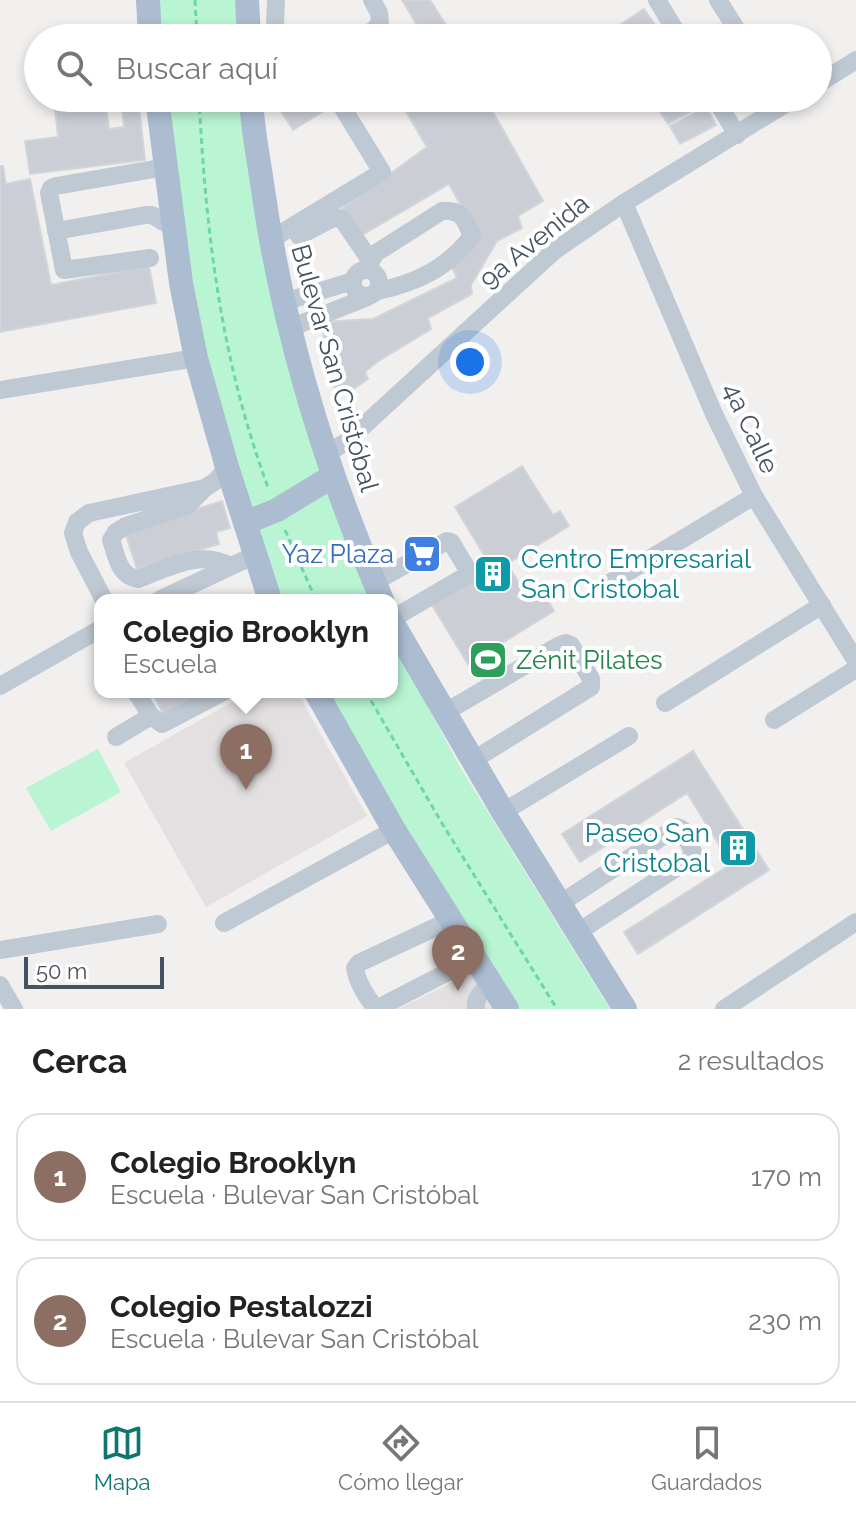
<!DOCTYPE html>
<html lang="es">
<meta charset="utf-8">
<style>
:root{--surface:#fff;--page:#f6f6f6;--text:#222;--muted:#767676;--line:#e0e0e0;--accent:#0f766e}
body{margin:0;font-family:Raleway,sans-serif;background:var(--page);color:var(--text)}
.scale{position:absolute;left:24px;bottom:20px;width:140px;box-sizing:border-box;padding-left:8px;border:4px solid #45525f;border-top:0;font-size:22px;line-height:28px;white-space:nowrap;color:#45525f;-webkit-text-stroke:6px #fff;paint-order:stroke}
.you{position:absolute;left:470px;top:362px;width:28px;height:28px;margin:-20px;border:6px solid #fff;border-radius:50%;background:#1a73e8;box-shadow:0 0 0 12px #1a73e833}
.badge{display:grid;place-items:center;width:52px;height:52px;border-radius:50%;background:var(--accent);color:#fff;font-size:26px;font-weight:700}
.pin{position:absolute;translate:-50% -66px;filter:drop-shadow(0 2px 4px #0008)}
.pin::after{content:'';position:absolute;top:42px;width:28px;height:24px;background:inherit;clip-path:polygon(0 0,100% 0,50% 100%)}
.popup{position:absolute;left:94px;top:594px;width:304px;height:104px;box-sizing:border-box;display:grid;place-content:center;border-radius:16px;background:var(--surface);filter:drop-shadow(0 2px 6px #0005);font-size:26px;white-space:nowrap;color:var(--muted)}
.popup b{font-size:30px;color:var(--text)}
.popup::after{content:'';position:absolute;left:50%;top:100%;margin-left:-16px;border:16px solid transparent;border-top-color:var(--surface)}
.list{margin:0;padding:0;list-style:none}
h2{display:flex;justify-content:space-between;align-items:center;height:104px;margin:0;padding:0 32px;font-size:34px}
h2 small{font-size:26px;font-weight:400;color:var(--muted)}
.list li{display:grid;grid-template-columns:52px 1fr auto;gap:24px;align-items:center;box-sizing:border-box;height:128px;margin:0 16px 16px;padding:0 16px;border:2px solid var(--line);border-radius:24px}
.list b{display:block;font-size:30px;white-space:nowrap}
.list p{margin:0;font-size:26px;white-space:nowrap;color:var(--muted)}
.list em{font-size:26px;font-style:normal;color:var(--muted)}
.icon{flex:none;width:44px;height:44px;fill:none;stroke:currentColor;stroke-width:2;stroke-linecap:round;stroke-linejoin:round}
.map{position:relative;flex:none;width:856px;height:1009px;overflow:hidden}
.search{position:absolute;background:var(--surface);box-shadow:0 4px 12px #0003;left:24px;right:24px;top:24px;height:88px;display:flex;align-items:center;gap:20px;box-sizing:border-box;padding:0 28px;border-radius:44px;color:var(--muted);font-size:30px}
.sheet{height:392px;background:var(--surface)}
nav{display:flex;justify-content:space-around;align-items:center;box-sizing:border-box;height:112px;border-top:2px solid var(--line);background:var(--surface);font-size:22px;color:var(--muted)}
nav a{display:grid;justify-items:center;gap:4px}
nav .on{color:var(--accent)}
.map>svg:first-child{display:block}
</style>
<div class="map">
<svg width="856" height="1009" viewBox="0 0 856 1009">
<rect width="100%" height="100%" fill="#f2efef"/>
<g fill="#e3e0e1">
<polygon points="250,692 297,692 367,816 206,907 124,763"/>
<polygon points="471,973 493,1009 398,1009"/>
</g>
<g fill="#b9f4d3">
<polygon points="157,0 239,0 241,38 159,38"/>
<polygon points="165,98 243,98 325,474 248,514 191,302"/>
<polygon points="330,486 374,600 277,600 251,527"/>
<polygon points="392,640 460,767 610,1009 517,1009 323,692 392,692"/>
<polygon points="98,749 121,792 51,831 26,788"/>
</g>
<g fill="#cbced5" stroke="#d3d5dc" stroke-width="2">
<polygon points="402,0 430,0 451,33 443,38 402,38 419,28"/>
<polygon points="644,9 655,25 636,38 612,38 608,33"/>
<polygon points="54,98 105,98 109,129 124,127 121,98 138,98 145,160 30,174 25,141 58,137"/>
<polygon points="303,98 345,98 293,130 281,111"/>
<polygon points="398,98 485,98 543,201 518,216 522,228 497,241 471,285 472,294 428,318 431,329 377,362 365,372 368,379 348,393 333,386 321,322 373,319 457,278 450,263 475,246 479,238 449,184 359,237 340,210 427,147"/>
<polygon points="680,98 703,98 706,103 668,124 659,110"/>
<polygon points="706,107 716,125 680,144 670,126"/>
<polygon points="0,166 3,166 6,184 30,179 51,285 149,266 156,303 0,332"/>
<polygon points="522,466 553,515 560,511 569,526 507,564 525,592 538,584 554,611 468,664 429,600 489,563 455,507"/>
<polygon points="222,501 230,528 216,532 219,544 137,569 125,532"/>
<polygon points="152,692 211,692 164,716"/>
<polygon points="693,751 769,870 638,954 624,932 731,864 687,793 580,862 562,834"/>
</g>
<g fill="none" stroke-linecap="round" stroke-linejoin="round">
<g stroke="#6dd7a8" stroke-width="3" stroke-dasharray="6 4" stroke-linecap="butt">
<polyline points="195,0 197,38"/>
<path d="M199,98C206,235 221,361 269,490"/>
<polyline points="285,530 316,600"/>
<polyline points="366,692 443,825 557,1009"/>
</g>
<g stroke="#bfc9d3" stroke-width="18">
<polyline points="276,0 275,25 280,38"/>
<polyline points="657,0 680,38"/>
<polyline points="718,0 742,38"/>
<polyline points="361,38 375,29 380,22 379,13 372,0"/>
<polyline points="818,84 856,60"/>
<polyline points="715,98 737,135"/>
<polyline points="624,203 714,414 754,496 856,661"/>
<polyline points="56,231 146,215 152,215 174,228"/>
<polyline points="299,236 333,218 342,219 370,260"/>
<polyline points="270,240 382,172 344,110"/>
<polyline points="150,258 64,270 49,193 51,188 56,186 166,167"/>
<circle cx="366" cy="283" r="13"/>
<path d="M365,270L376,253L442,211C462,209 465,220 472,236C448,268 416,283 378,291"/>
<polyline points="284,302 353,281"/>
<polyline points="290,328 368,297"/>
<polyline points="0,390 196,358"/>
<polyline points="325,449 336,448 346,442 554,251 624,203 795,98"/>
<path d="M205,488L187,506L126,526L116,532L111,540C117,557 118,575 138,579C168,568 200,549 230,566"/>
<polyline points="375,582 447,541 451,542 469,572 469,574 392,619"/>
<polyline points="603,587 754,496"/>
<polyline points="104,600 79,552 73,533 77,522 89,513 205,488 217,480 227,467"/>
<polyline points="159,600 255,555"/>
<polyline points="0,686 100,629"/>
<polyline points="136,692 151,716 162,724 223,692"/>
<polyline points="665,703 822,605"/>
<polyline points="444,713 558,646 566,643 571,645 591,679 591,687 472,761"/>
<polyline points="774,720 856,669"/>
<polyline points="116,737 151,716"/>
<polyline points="503,812 629,736"/>
<polyline points="561,903 677,827 682,829 694,854 693,857 578,932"/>
<path d="M451,920L359,963L355,968C357,981 366,997 375,1007H380L475,958"/>
<polyline points="224,923 394,830"/>
<polyline points="0,950 158,924"/>
<polyline points="0,985 14,1009"/>
<path d="M476,1009C474,997 483,991 491,983"/>
<polyline points="724,1009 856,922"/>
</g>
<g stroke="#acbdd2" stroke-width="24">
<polyline points="148,0 150,38"/>
<polyline points="247,0 249,38"/>
<polyline points="157,98 181,283 196,358 227,467 270,600"/>
<path d="M251,98C252,126 258,155 262,183C282,326 325,468 382,600"/>
<polyline points="245,523 277,510 333,476"/>
<polyline points="392,622 503,812 625,1009"/>
<polyline points="316,692 394,830 507,1009"/>
</g>
</g>
<defs>
<symbol id="supermarket-square" viewBox="-11 -11 22 22"><rect x="-9" y="-9" width="18" height="18" rx="4" fill="#3f7fe0" stroke="#fff"/><path d="M-6-5.5h2.5l.6 2H6L4.5 2H-2.5L-4.4-4H-6ZM-1.5 3.2a1.3 1.3 0 1 0 .1 0ZM3 3.2a1.3 1.3 0 1 0 .1 0Z" fill="#fff"/></symbol>
<symbol id="building-square" viewBox="-11 -11 22 22"><rect x="-9" y="-9" width="18" height="18" rx="4" fill="#0f9aa8" stroke="#fff"/><path d="M-4-6H4V6H1V3H-1V6H-4ZM-2.5-4.3h1.7v1.8h-1.7ZM.8-4.3h1.7v1.8H.8ZM-2.5-1h1.7V.8h-1.7ZM.8-1h1.7V.8H.8Z" fill="#fff"/></symbol>
<symbol id="stadium-square" viewBox="-11 -11 22 22"><rect x="-9" y="-9" width="18" height="18" rx="4" fill="#2e9e5b" stroke="#fff"/><path d="M0-5a6.5 5 0 1 0 0 10a6.5 5 0 1 0 0-10ZM-3.5-1.8h7v3.6h-7Z" fill="#fff"/></symbol>
</defs>
<g fill-rule="evenodd">
<use href="#supermarket-square" x="400" y="532" width="44" height="44"/>
<use href="#building-square" x="471" y="552" width="44" height="44"/>
<use href="#stadium-square" x="466" y="638" width="44" height="44"/>
<use href="#building-square" x="716" y="826" width="44" height="44"/>
</g>
<g text-anchor="middle" dominant-baseline="central" stroke-width="8" stroke-linejoin="round" paint-order="stroke">
<g font-size="26" fill="#45525f" stroke="#fff">
<text transform="translate(534 241) rotate(-39)">9a Avenida</text>
<text transform="translate(335 368) rotate(74)">Bulevar San Cristóbal</text>
<text transform="translate(751 428) rotate(65)">4a Calle</text>
</g>
<g font-size="26" fill="#366cbe" stroke="#fff" text-anchor="end">
<text x="394" y="554">Yaz Plaza</text>
</g>
<g font-size="26" fill="#0d838f" stroke="#fff" text-anchor="start">
<text x="521" y="559">Centro Empresarial<tspan x="521" dy="30">San Cristobal</tspan></text>
<text x="710" y="833" text-anchor="end">Paseo San<tspan x="710" dy="30">Cristobal</tspan></text>
</g>
<g font-size="26" fill="#27864d" stroke="#fff" text-anchor="start">
<text x="516" y="660">Zénit Pilates</text>
</g>
</g>
</svg>
<div class="scale">50 m</div>
<div class="you"></div>
<div class="pin badge" style="left:246px;top:790px;background:#8d6e63">1</div>
<div class="popup"><b>Colegio Brooklyn</b>Escuela</div>
<div class="pin badge" style="left:458px;top:991px;background:#8d6e63">2</div>
<div class="search"><svg class="icon" aria-label="search" viewBox="0 0 24 24"><circle cx="10" cy="10" r="6"/><path d="M15 15l6 6"/></svg>Buscar aquí</div>
</div>
<section class="sheet">
<h2>Cerca<small>2 resultados</small></h2>
<ul class="list">
<li><span class="badge" style="background:#8d6e63">1</span><div><b>Colegio Brooklyn</b><p>Escuela · Bulevar San Cristóbal</p></div><em>170 m</em></li>
<li><span class="badge" style="background:#8d6e63">2</span><div><b>Colegio Pestalozzi</b><p>Escuela · Bulevar San Cristóbal</p></div><em>230 m</em></li>
</ul>
</section>
<nav>
<a class="on"><svg class="icon" aria-label="map" viewBox="0 0 24 24"><path d="M3 6l6-2 6 2 6-2v14l-6 2-6-2-6 2zM9 4v14M15 6v14"/></svg>Mapa</a>
<a><svg class="icon" aria-label="directions" viewBox="0 0 24 24"><path d="M12 3l9 9-9 9-9-9zM9 14v-3h6M13 9l2 2-2 2"/></svg>Cómo llegar</a>
<a><svg class="icon" aria-label="saved" viewBox="0 0 24 24"><path d="M7 4h10v16l-5-4-5 4z"/></svg>Guardados</a>
</nav>
